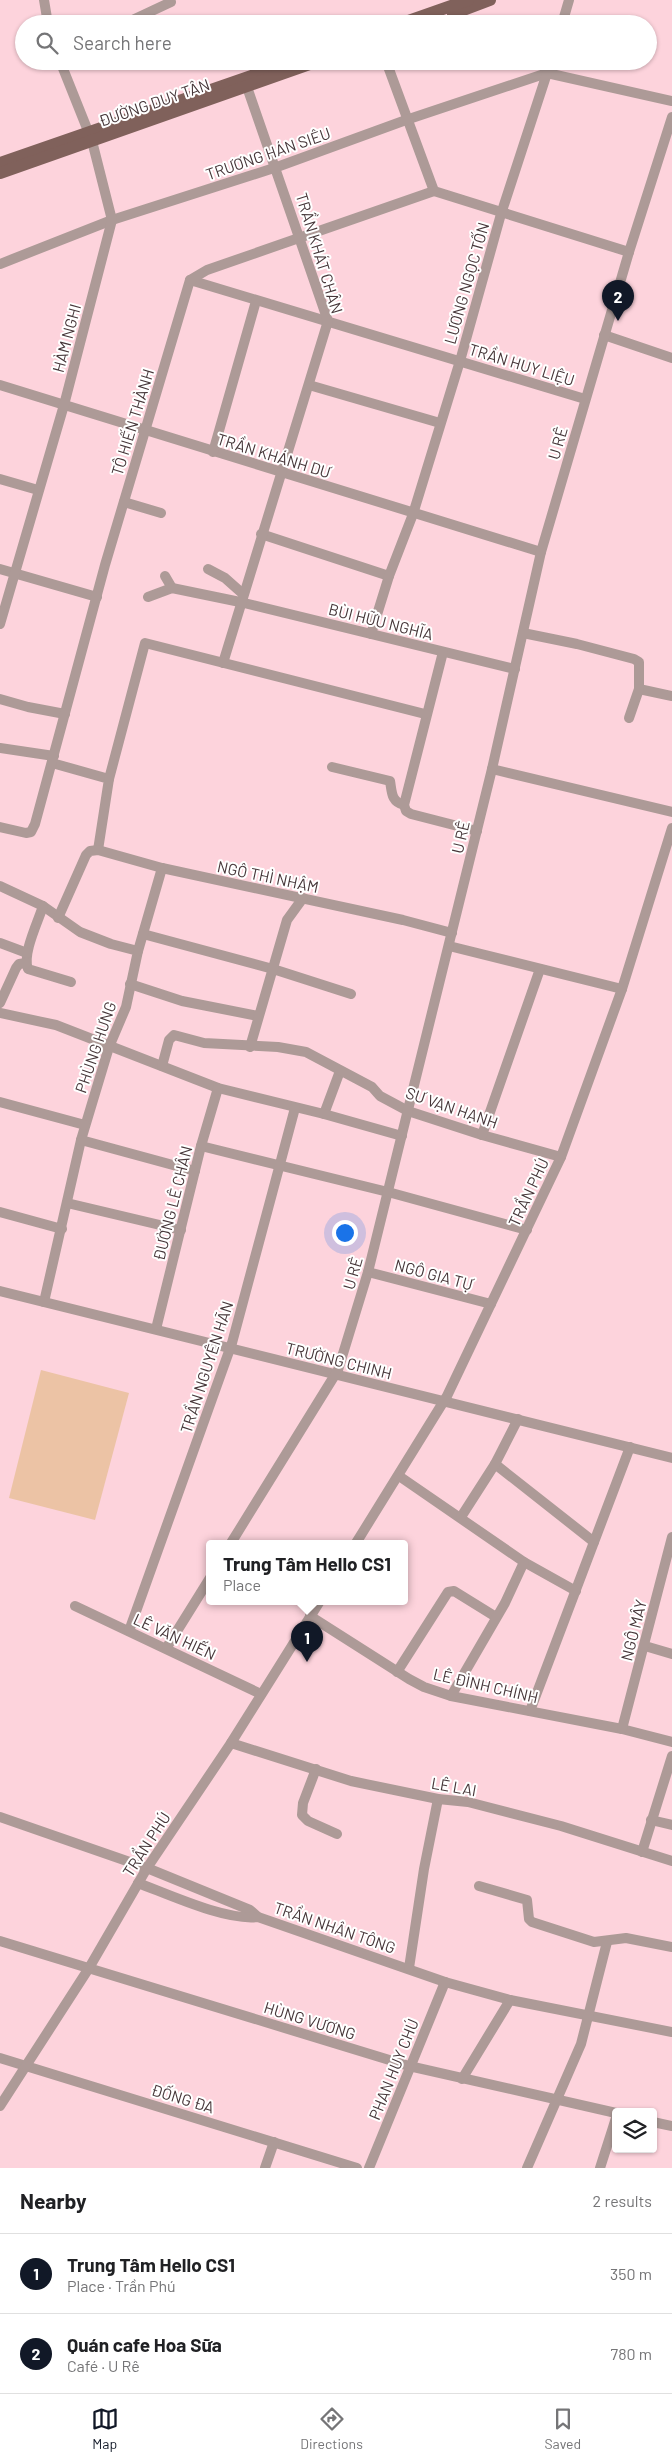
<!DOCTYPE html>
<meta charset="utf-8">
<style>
:root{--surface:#fff;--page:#f2f2f2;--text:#202124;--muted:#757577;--line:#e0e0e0;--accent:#111827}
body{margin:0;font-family:Barlow,sans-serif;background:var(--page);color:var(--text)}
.controls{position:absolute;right:15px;bottom:15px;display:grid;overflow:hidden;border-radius:5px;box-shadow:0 1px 4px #0004}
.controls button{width:45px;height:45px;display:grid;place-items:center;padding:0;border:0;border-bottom:1px solid var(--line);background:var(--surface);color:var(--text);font:25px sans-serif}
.you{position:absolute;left:344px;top:1232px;width:18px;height:18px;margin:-12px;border:4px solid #fff;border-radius:50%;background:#1a73e8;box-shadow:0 0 0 8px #1a73e833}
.badge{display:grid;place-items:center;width:32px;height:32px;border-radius:50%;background:var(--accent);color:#fff;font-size:16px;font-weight:700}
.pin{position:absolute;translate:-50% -41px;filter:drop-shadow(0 1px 2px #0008)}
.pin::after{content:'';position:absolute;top:26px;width:18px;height:15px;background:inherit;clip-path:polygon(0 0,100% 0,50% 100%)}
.popup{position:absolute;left:206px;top:1540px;width:202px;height:65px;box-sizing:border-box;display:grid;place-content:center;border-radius:5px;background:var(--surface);filter:drop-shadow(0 1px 4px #0005);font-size:16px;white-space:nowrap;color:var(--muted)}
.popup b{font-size:19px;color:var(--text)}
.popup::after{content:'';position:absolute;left:50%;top:100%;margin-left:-10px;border:10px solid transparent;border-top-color:var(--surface)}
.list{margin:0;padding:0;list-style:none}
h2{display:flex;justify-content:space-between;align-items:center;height:65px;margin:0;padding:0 20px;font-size:21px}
h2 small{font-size:16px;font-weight:400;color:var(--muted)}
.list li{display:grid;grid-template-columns:32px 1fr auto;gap:15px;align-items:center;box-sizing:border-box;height:80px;padding:0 20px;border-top:1px solid var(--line)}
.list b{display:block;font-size:19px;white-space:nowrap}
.list p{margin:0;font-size:16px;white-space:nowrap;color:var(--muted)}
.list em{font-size:16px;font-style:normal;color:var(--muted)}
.icon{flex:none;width:28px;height:28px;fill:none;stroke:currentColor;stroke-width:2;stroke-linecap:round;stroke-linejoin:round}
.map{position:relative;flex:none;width:672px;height:2168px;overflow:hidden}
.search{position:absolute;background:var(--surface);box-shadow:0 1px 4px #0004;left:15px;right:15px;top:15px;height:55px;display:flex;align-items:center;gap:12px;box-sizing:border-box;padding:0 18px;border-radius:28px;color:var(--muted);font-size:19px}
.sheet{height:225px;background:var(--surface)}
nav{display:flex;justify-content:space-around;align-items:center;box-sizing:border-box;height:70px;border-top:1px solid var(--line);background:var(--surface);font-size:14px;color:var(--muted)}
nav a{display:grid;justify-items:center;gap:2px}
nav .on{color:var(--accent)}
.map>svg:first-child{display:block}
</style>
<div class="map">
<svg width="672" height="2168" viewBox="0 0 672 2168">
<rect width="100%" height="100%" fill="#fdd3dc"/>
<polygon fill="#ecc3a5" points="41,1370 129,1393 95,1520 9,1498"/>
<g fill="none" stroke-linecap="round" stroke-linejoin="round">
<g stroke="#ad9a97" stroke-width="10">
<polyline points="44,0 48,24"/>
<polyline points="124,24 171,2"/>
<polyline points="562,24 569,0"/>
<polyline points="386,61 434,191"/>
<polyline points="434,191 629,252"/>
<polyline points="0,264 112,220 277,167 406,120 547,73 672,101"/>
<polyline points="190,280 585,399"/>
<polyline points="604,335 672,358"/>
<polyline points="0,385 541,552"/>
<polyline points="309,385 440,423"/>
<polyline points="213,452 256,301"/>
<polyline points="0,479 38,490"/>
<polyline points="124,502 161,513"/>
<polyline points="261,534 389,576"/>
<polyline points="0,569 97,597"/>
<polyline points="208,569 225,578 243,594"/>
<polyline points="165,576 172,588"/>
<polyline points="148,597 172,588 240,602 515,669"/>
<polyline points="0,624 64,405 112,220 92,141 60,61"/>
<polyline points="523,633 577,644 634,659 639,662 639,689 672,696"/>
<polyline points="371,634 389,576 413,514 460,361 501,214 551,61"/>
<polyline points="443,652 404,805 406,811 411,814 477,831"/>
<polyline points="223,663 328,321 247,87"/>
<polyline points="0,699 28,707 65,714"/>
<polyline points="629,718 639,689"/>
<polyline points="0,748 54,756"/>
<polyline points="52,763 109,779 98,850"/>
<path d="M332,767L390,781C392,792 391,802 404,805"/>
<polyline points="492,769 672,812"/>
<polyline points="109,779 145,643 425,714"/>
<polyline points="0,827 26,833 31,832 35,824 105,565 190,280 207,270 434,191"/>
<polyline points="0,886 43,906 80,932 111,944 138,951 126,1007 109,1047 81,1140 44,1302"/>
<path d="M43,906C38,922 22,954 28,969L71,982"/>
<polyline points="58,918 86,855 90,851 98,850 162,868"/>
<polyline points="143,934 273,969 351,994"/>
<polyline points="0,943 27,953"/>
<polyline points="449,946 622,989"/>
<polyline points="138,951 162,868 403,920 452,933"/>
<polyline points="130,984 182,1001 258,1016"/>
<polyline points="0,1003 16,968 19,964 26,963"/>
<polyline points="0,1013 56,1025 218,1088 324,1114 340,1071"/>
<polyline points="250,1047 287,920 303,898"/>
<polyline points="162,1066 169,1040 174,1035 204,1043 278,1047 306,1052 372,1087 380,1096 408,1111 482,1135 561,1157"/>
<polyline points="0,1102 85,1125"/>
<polyline points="324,1114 402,1136"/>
<polyline points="482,1135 540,969"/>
<polyline points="81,1140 195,1171"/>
<polyline points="201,1146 388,1192 527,1230"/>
<polyline points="67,1203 181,1230"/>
<polyline points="0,1212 62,1229"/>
<polyline points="368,1272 491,1304"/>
<polyline points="0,1291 672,1458"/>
<polyline points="157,1325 201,1146 218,1088"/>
<polyline points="495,1464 594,1542"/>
<polyline points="399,1476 524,1562 576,1591"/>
<polyline points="461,1517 495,1464 518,1419"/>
<polyline points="231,1543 338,1370 368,1272 492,769 541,552 629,252 672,117"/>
<polyline points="356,1543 447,1396 561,1157 622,989 672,828"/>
<polyline points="75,1606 261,1694"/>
<polyline points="310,1616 409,1679 424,1687 451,1696 622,1729 672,1742"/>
<polyline points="129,1631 232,1343 295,1108"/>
<polyline points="645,1646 672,1654"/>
<polyline points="167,1647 210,1578"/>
<polyline points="397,1672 448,1592 454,1591 496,1617"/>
<polyline points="451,1696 505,1603 524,1562"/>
<polyline points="530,1711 630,1447"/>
<polyline points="622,1729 672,1537"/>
<polyline points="231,1743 351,1781 438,1799 468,1802 561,1826 672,1861"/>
<polyline points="316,1769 303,1803 302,1815 308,1821 337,1834"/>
<polyline points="0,1817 147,1868 250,1910 258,1917 445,1982 510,2000 672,2032"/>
<polyline points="651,1820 672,1825"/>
<polyline points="642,1852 672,1756"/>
<path d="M138,1883C170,1895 226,1921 258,1917"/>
<polyline points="479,1886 527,1900 529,1919 532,1922 594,1942 626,1938 672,1947"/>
<polyline points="0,1941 409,2066 616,2113"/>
<polyline points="409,1968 424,1869 438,1799"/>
<polyline points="0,2058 357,2168"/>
<polyline points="462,2079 510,2000"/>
<polyline points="0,2106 89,1968 147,1868 231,1743 320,1601"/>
<polyline points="653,2122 672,2126"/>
<polyline points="265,2168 274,2142"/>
<polyline points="369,2168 445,1982"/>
<polyline points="527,2168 581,2044 607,1942"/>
<polyline points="600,2168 616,2118"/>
</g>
<g stroke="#80615b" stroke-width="12">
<polyline points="453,14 490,0"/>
<polyline points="400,24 468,0"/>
<polyline points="0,163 283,65"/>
<polyline points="0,173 318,61"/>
</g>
</g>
<g text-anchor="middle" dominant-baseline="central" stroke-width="4" stroke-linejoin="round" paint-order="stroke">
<g font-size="16" fill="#463639" stroke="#fff">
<text transform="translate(154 102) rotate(-19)">ĐƯỜNG DUY TÂN</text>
<text transform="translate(268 153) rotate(-19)">TRƯƠNG HÁN SIÊU</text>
<text transform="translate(320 253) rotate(73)">TRẦN KHÁT CHÂN</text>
<text transform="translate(466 283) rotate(-74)">LƯƠNG NGỌC TỐN</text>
<text transform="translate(66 338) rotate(-75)">HÀM NGHI</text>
<text transform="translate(522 364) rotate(17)">TRẦN HUY LIỆU</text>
<text transform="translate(132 422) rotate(-73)">TÔ HIẾN THÀNH</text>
<text transform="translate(557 443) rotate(-74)">U RÊ</text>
<text transform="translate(274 455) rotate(17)">TRẦN KHÁNH DƯ</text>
<text transform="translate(381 621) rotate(14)">BÙI HỮU NGHĨA</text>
<text transform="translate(460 837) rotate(-77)">U RÊ</text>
<text transform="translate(268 876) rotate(12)">NGÔ THÌ NHẬM</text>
<text transform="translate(95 1047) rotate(-71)">PHÙNG HƯNG</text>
<text transform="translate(452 1107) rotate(19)">SƯ VẠN HẠNH</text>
<text transform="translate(528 1192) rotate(-65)">TRẦN PHÚ</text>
<text transform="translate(172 1203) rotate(-76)">ĐƯỜNG LÊ CHÂN</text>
<text transform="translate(352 1273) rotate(-74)">U RÊ</text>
<text transform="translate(434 1274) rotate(15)">NGÔ GIA TỰ</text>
<text transform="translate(339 1360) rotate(14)">TRƯỜNG CHINH</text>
<text transform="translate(206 1367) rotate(-72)">TRẦN NGUYÊN HÃN</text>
<text transform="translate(633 1630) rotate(-76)">NGÔ MÂY</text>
<text transform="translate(175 1636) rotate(25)">LÊ VĂN HIẾN</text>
<text transform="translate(486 1685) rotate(13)">LÊ ĐÌNH CHÍNH</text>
<text transform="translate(454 1786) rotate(10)">LÊ LAI</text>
<text transform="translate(146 1844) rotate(-57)">TRẦN PHÚ</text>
<text transform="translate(335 1927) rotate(19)">TRẦN NHÂN TÔNG</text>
<text transform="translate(310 2020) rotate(17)">HÙNG VƯƠNG</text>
<text transform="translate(393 2069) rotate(-68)">PHAN HUY CHÚ</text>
<text transform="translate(183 2098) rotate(17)">ĐỐNG ĐA</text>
</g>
</g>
</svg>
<div class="controls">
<button><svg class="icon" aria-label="layers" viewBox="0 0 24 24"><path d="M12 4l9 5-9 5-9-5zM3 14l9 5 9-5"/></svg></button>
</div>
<div class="you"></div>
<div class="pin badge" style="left:307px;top:1662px">1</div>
<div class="popup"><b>Trung Tâm Hello CS1</b>Place</div>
<div class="pin badge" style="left:618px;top:321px">2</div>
<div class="search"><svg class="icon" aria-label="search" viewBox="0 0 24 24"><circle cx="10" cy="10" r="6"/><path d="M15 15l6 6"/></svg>Search here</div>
</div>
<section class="sheet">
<h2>Nearby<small>2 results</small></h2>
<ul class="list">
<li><span class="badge">1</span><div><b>Trung Tâm Hello CS1</b><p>Place · Trần Phú</p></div><em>350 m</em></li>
<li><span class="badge">2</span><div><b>Quán cafe Hoa Sữa</b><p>Café · U Rê</p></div><em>780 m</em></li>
</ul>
</section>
<nav>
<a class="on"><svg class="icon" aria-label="map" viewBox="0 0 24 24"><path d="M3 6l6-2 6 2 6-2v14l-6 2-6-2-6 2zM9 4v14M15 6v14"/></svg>Map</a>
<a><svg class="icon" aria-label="directions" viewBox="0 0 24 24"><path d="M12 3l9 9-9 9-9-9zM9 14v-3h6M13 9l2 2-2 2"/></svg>Directions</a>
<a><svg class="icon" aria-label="saved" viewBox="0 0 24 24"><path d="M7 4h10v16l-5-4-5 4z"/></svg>Saved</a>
</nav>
